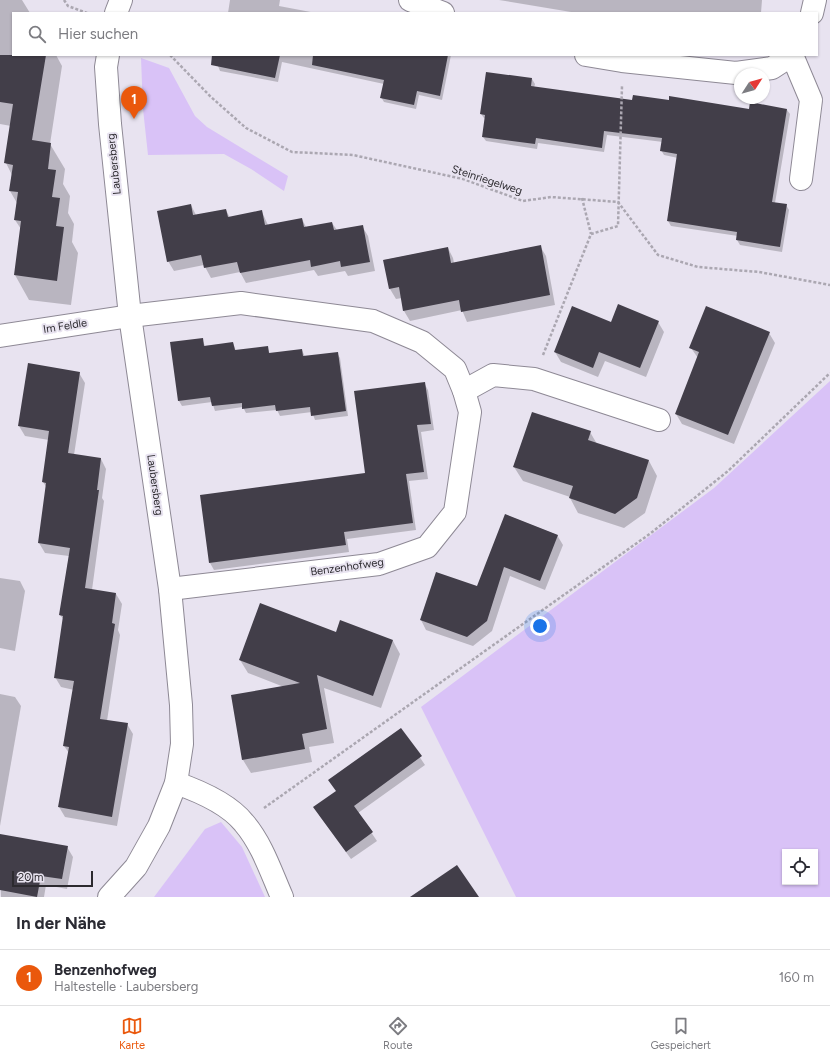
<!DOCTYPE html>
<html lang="de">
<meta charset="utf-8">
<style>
:root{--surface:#fff;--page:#f2f2f3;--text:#2b2b33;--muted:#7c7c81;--line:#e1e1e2;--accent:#ea580c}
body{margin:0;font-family:Figtree,sans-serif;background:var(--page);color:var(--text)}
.controls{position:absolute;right:12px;bottom:12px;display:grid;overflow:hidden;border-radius:0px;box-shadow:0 1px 3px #0004}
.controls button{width:36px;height:36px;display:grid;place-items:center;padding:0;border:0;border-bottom:1px solid var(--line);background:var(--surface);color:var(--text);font:20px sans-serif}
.compass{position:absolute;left:734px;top:68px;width:36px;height:36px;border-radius:50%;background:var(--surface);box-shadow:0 1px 3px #0004;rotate:54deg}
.scale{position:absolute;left:12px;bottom:10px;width:81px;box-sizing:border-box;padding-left:4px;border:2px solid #2c2a2f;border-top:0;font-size:11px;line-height:14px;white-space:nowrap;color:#2c2a2f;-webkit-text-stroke:3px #e8e3f0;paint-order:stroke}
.you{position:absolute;left:540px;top:626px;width:14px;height:14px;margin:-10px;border:3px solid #fff;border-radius:50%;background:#1a73e8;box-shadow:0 0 0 6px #1a73e833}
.badge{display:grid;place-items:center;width:26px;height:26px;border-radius:50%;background:var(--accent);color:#fff;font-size:13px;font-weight:700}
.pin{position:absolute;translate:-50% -33px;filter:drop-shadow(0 1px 2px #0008)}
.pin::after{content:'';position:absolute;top:21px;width:14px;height:12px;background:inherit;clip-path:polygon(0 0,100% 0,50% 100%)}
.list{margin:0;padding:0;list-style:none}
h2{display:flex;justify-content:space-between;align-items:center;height:52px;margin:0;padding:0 16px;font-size:17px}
h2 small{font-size:13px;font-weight:400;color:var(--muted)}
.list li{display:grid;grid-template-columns:26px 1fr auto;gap:12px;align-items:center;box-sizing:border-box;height:56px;padding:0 16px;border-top:1px solid var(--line)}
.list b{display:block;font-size:15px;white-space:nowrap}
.list p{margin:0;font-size:13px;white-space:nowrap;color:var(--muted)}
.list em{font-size:13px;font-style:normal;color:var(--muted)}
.icon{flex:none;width:22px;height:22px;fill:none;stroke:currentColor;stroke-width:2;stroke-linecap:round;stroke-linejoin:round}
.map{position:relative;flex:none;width:830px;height:897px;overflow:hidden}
.search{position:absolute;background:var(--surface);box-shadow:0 1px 3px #0004;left:12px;right:12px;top:12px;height:44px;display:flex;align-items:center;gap:10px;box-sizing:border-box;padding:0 14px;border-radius:0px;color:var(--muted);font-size:15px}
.sheet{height:108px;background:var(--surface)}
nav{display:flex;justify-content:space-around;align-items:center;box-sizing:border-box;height:56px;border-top:1px solid var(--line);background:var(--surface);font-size:11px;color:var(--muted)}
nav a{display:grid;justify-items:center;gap:2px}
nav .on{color:var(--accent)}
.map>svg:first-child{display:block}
</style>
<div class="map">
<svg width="830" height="897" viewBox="0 0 830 897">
<rect width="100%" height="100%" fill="#e8e3f0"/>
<g fill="#d9c2f7" fill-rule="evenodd">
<polygon points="141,58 169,68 195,116 207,127 288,176 284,191 251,169 224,154 148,155 143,109"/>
<path d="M830,381V897H516L421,707L714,488ZM785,852H815V882H785Z"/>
<polygon points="221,822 242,847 265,897 154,897 205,829"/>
</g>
<g fill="#0003">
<polygon points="0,0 22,0 30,13 13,13 13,55 56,55 62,66 50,144 65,169 63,184 70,196 68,213 74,224 72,242 78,253 71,305 29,300 15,275 21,229 15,220 17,203 10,191 12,175 6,163 11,126 0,124"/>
<polygon points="230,0 280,0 279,6 316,13 228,13"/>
<polygon points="499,0 762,0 761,13 570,13 571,12"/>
<polygon points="220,55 451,55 442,100 419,95 416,109 384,102 381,97 384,84 282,62 278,82 220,71 218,66"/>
<polygon points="532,79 535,84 534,88 633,101 750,110 787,110 790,114 775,203 786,205 789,210 782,252 740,245 737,240 738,236 671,226 668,221 678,158 664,155 661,150 663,142 607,135 604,152 538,143 537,149 486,141 483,137 486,119 484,118 481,114"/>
<polygon points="191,205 196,215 226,210 230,218 262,212 268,225 302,219 306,227 332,223 337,230 362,226 368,236 375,271 348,276 345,271 318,276 314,270 246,283 240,272 211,278 204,265 174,271 168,261"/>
<polygon points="540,246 546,256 555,305 467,322 462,310 410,321 404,311 402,298 396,299 390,289 384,260 448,248 453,258 454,263"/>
<polygon points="658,322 664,332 646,377 605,361 598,377 561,362 555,352 612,323"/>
<polygon points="769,333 775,343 734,444 682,424 676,414 698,358 691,348"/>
<polygon points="202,339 205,346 233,343 236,351 267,347 270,354 302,350 305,357 337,353 340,358 348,416 315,420 312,412 280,416 277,410 246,413 243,407 215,411 212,402 182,406 179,401 171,343"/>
<polygon points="79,373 85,383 74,455 101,459 106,469 102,498 104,501 92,590 116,594 122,604 118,630 120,635 107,721 127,724 133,734 117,826 65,817 59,807 69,753 64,746 74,690 61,687 55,677 64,620 60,615 69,556 45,553 39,543 47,488 43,482 49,440 25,436 19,426"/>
<polygon points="424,383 428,390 434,430 421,432 428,479 409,481 416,530 347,539 349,552 214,570 210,563 201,496 367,474"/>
<polygon points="590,432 597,444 649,461 657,476 645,513 624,528 578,513 570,498 570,497 523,481 514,467"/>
<polygon points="506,515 557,535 563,545 545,590 510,576 492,631 473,646 426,630 421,620 478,587"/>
<polygon points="0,578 20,581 25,591 15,651 0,648"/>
<polygon points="337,633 393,641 400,654 381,708 324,688 334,743 309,747 312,762 251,773 243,760 284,687 248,673 240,660"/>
<polygon points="0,694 15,697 21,706 0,826"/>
<polygon points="401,729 425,765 358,813 377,841 351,859 319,815 337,792"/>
<polygon points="67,847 73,857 67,889 46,885 44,897 1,897 0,870"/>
</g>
<g fill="#423e49">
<polygon points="0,55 46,55 32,140 51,143 48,169 56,170 52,197 60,198 56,226 64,227 57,281 14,275 21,221 14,220 18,192 9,191 13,165 4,163 13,104 0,102"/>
<polygon points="212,55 280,55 275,78 211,65"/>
<polygon points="313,55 448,55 440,96 417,91 414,105 380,98 384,80 312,65"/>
<polygon points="486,72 532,78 531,86 632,100 633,95 669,100 669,96 749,109 750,102 787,109 772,202 787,204 780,247 736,240 737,232 667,221 677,154 660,151 662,138 604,131 602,148 536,138 535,144 482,137 485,115 480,114"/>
<polygon points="191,204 193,215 226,209 228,217 262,210 265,225 302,218 304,227 332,222 334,230 363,225 370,262 341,267 340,261 311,267 310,260 240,273 237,262 204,268 201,255 167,262 157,211"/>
<polygon points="541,245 550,295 461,312 459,300 403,311 399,287 389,289 383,260 448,247 451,263"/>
<polygon points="618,304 659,321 640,368 599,352 593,368 554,352 572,306 611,322"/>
<polygon points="706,306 770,332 728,435 675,414 699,352 689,348"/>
<polygon points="203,338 204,346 233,342 235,350 268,346 269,353 302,349 303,356 338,352 346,411 311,416 310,407 276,411 275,405 242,409 242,403 212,406 210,397 178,401 170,342"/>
<polygon points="28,363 80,372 68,453 101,458 97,490 99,490 85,588 116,593 112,623 115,624 100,719 128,723 112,817 58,807 69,747 63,746 74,681 54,678 63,616 59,615 70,548 38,543 46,483 42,482 49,431 18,426"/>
<polygon points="425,382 431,424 417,425 424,472 406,474 413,523 344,532 346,545 209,563 200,495 365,473 354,391"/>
<polygon points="532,412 591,431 588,440 649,460 637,498 615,514 569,498 573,486 513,467"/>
<polygon points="505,514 558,535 540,581 504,567 487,621 467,637 420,620 436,572 477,586"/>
<polygon points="260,603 336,632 340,620 393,640 373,696 317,675 327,729 302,734 305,749 242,760 231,695 300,683 239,660"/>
<polygon points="401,728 422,756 354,806 373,832 346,852 313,807 336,791 328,780"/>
<polygon points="0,834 68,846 62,879 41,876 37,897 0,890"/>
<polygon points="457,865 479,897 410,897"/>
</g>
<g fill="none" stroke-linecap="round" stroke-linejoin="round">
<defs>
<g id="minor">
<polyline points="410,0 443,13"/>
<polyline points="116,13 121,0"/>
<polyline points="812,13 815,0"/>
<polyline points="108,55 106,67 110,124 130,316 170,589 181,705 182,744 176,783 159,826 136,867 109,897"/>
<polyline points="586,55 622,61 736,73 772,68 792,55"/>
<polyline points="792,55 811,100 801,179"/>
<polyline points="0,336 130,316 241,303 373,321 422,342 455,369 464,391 470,412 455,512 427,547 379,564 170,589"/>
<polyline points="464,391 493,375 534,379 659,420"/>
<path d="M176,783C199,791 228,803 244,823C262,844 271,872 282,897"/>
</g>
</defs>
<use href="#minor" stroke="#8e8995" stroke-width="24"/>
<g stroke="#aba7b1" stroke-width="2.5" stroke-dasharray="3 2" stroke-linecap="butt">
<polyline points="64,0 68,6 87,13"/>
<polyline points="170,55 211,97 246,128 292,152 353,155 463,179 523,201 551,197 618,202 658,255 698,267 759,272 830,285"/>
<polyline points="582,198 591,234"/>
<polyline points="543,355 591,234 618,226 622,86"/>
<polyline points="264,808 651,533 728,471 830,373"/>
</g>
<use href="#minor" stroke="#fff" stroke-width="22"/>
</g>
<g text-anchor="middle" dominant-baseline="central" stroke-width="4" stroke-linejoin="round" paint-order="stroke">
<g font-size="11" fill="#2c2a2f" stroke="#e8e3f0">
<text transform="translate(114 164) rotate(-96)">Laubersberg</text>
<text transform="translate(487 180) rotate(18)">Steinriegelweg</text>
<text transform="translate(65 326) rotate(-9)">Im Feldle</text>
<text transform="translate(155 485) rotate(82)">Laubersberg</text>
<text transform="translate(347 567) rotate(-8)">Benzenhofweg</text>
</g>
</g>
</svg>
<div class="controls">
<button><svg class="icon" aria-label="locate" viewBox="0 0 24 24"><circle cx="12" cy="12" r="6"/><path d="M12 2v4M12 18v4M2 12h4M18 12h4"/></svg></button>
</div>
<svg class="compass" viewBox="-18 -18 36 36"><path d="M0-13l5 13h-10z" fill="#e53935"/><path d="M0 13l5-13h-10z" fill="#7c7c81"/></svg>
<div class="scale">20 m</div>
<div class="you"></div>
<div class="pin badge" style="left:134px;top:119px">1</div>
<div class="search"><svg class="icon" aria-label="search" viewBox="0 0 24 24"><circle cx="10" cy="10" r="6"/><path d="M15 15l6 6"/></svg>Hier suchen</div>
</div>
<section class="sheet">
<h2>In der Nähe<small></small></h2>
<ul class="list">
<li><span class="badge">1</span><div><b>Benzenhofweg</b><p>Haltestelle · Laubersberg</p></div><em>160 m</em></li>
</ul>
</section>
<nav>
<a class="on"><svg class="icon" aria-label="map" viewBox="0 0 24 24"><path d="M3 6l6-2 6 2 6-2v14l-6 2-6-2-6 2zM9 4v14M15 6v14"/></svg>Karte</a>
<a><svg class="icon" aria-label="directions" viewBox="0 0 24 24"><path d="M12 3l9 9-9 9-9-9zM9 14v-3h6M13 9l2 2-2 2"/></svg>Route</a>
<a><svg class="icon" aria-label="saved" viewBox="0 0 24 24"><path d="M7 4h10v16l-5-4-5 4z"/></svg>Gespeichert</a>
</nav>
